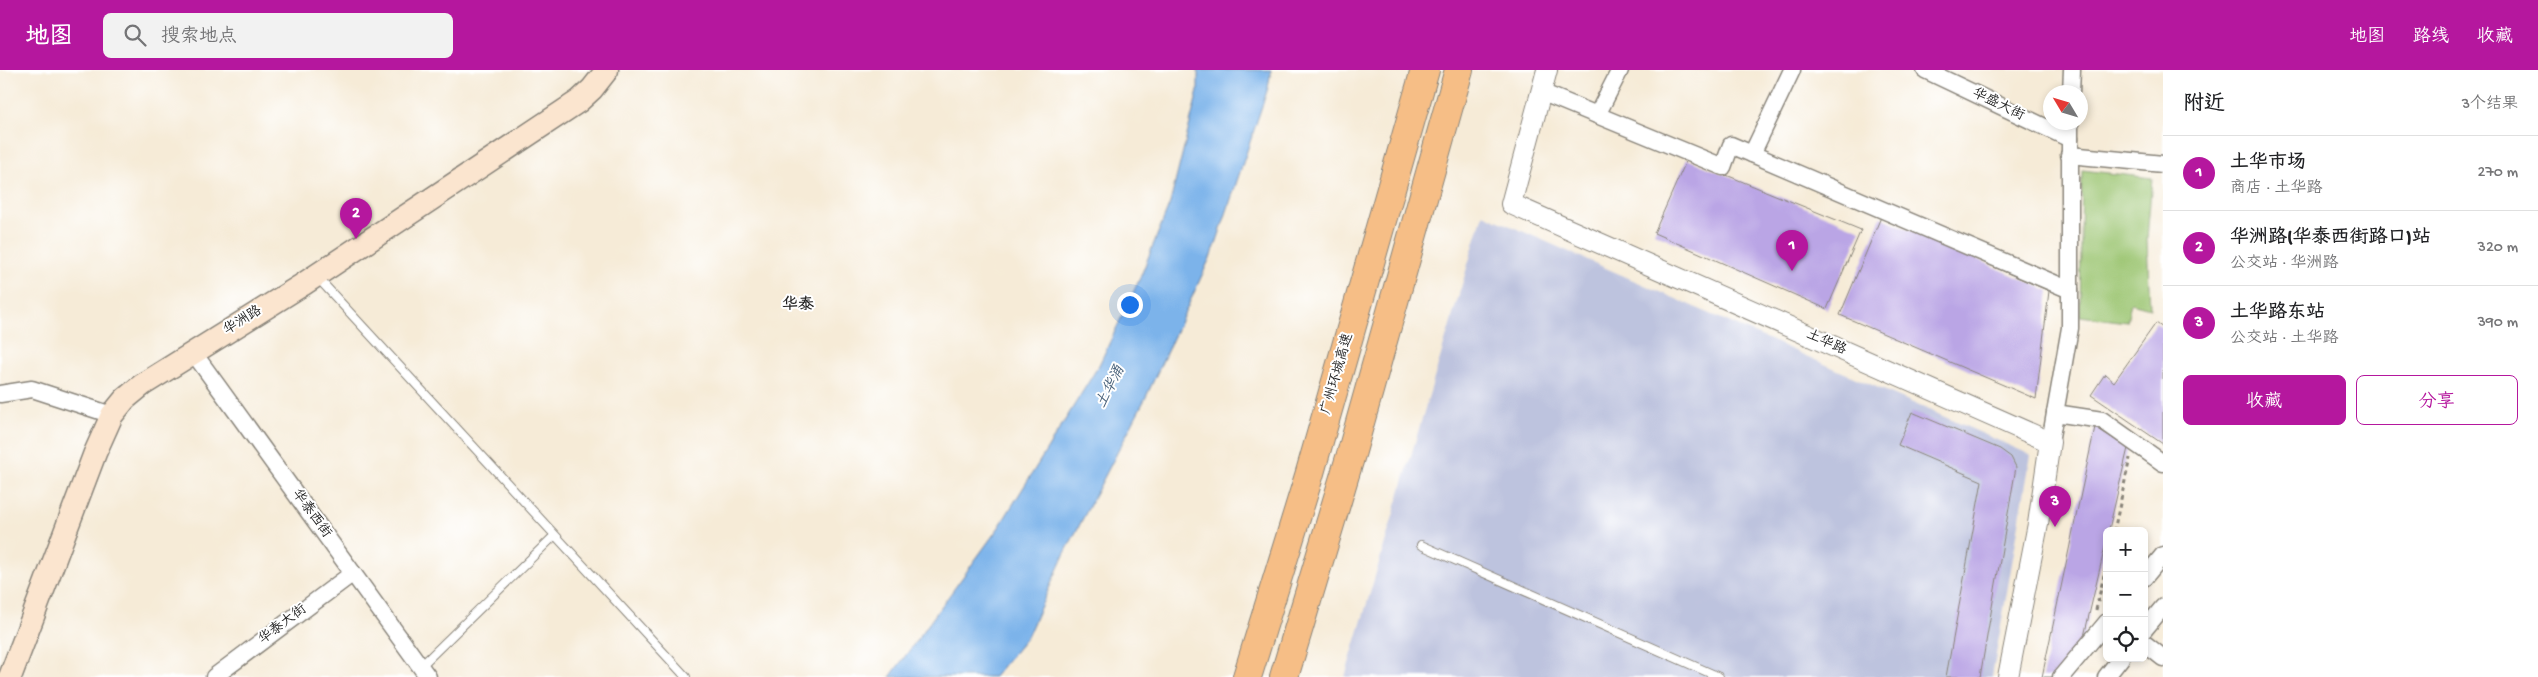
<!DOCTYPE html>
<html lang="zh">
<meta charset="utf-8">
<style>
:root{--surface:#fff;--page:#f2f2f2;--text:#202124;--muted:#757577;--line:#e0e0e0;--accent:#b5179e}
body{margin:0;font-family:"Gochi Hand","LXGW WenKai TC",sans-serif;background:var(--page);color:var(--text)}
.controls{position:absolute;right:15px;bottom:15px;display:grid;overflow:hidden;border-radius:8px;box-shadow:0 2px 8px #0003}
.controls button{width:45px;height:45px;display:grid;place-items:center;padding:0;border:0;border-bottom:1px solid var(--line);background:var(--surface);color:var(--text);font:25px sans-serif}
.compass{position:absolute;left:2043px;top:15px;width:45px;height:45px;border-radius:50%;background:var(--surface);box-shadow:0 2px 8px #0003;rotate:308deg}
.you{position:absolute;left:1129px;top:234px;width:18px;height:18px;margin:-12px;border:4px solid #fff;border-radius:50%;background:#1a73e8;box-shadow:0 0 0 8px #1a73e833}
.badge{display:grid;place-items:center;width:32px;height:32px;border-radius:50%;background:var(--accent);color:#fff;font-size:16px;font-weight:700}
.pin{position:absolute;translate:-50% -41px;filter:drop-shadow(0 1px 2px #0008)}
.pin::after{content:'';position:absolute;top:26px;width:18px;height:15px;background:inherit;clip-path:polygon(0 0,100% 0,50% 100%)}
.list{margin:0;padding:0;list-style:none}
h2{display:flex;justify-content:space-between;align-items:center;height:65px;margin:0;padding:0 20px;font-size:21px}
h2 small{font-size:16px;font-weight:400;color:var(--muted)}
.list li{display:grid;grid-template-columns:32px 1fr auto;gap:15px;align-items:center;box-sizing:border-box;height:75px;padding:0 20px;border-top:1px solid var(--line)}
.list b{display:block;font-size:19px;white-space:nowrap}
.list p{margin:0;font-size:16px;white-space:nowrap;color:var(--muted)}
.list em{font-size:16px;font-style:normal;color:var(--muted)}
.actions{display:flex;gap:10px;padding:15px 20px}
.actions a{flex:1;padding:11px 0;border:1px solid var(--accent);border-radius:8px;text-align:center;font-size:18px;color:var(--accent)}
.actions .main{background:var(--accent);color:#fff}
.icon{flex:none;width:28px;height:28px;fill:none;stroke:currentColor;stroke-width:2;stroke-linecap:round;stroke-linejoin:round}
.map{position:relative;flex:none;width:2163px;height:607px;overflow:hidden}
header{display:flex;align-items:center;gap:30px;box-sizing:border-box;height:70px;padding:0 25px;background:var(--accent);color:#fff}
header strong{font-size:24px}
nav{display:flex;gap:28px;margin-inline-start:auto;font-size:18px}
.search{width:350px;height:45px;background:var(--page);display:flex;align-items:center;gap:12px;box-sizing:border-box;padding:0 18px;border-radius:8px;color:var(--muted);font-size:19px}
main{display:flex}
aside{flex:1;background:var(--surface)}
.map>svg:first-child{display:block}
</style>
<header>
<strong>地图</strong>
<div class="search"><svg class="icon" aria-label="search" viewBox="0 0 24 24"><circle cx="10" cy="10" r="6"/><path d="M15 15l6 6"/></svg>搜索地点</div>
<nav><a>地图</a><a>路线</a><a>收藏</a></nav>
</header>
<main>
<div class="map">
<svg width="2163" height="607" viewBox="0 0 2163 607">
<rect width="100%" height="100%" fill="#fff"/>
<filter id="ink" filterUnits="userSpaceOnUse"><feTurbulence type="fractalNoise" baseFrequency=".02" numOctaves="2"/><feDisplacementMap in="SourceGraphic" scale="10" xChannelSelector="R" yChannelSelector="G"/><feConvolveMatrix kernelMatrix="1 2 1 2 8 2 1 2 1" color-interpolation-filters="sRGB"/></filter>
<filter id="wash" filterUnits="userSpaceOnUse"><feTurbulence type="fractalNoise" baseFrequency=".0096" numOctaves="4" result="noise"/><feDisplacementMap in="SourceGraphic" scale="20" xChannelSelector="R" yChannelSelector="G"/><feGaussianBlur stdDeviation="1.12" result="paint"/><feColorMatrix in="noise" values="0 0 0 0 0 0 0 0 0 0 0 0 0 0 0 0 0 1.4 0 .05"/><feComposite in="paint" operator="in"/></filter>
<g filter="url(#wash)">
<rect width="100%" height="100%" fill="#f6ebd7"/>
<polygon fill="#bdc3de" points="1483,144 2031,385 1992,607 1345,607"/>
<polygon fill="#9bc571" stroke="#5c7046" points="2082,100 2152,108 2147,169 2150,238 2131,233 2127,252 2080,246"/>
<polygon fill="#7bb3ea" stroke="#4c6883" points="1198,0 1271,0 1268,18 1215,177 1146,327 1064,485 1027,567 994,607 890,607 999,457 1099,295 1140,208 1170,133 1198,21"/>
<g id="blocks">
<g fill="#baa5e5">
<polygon points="1687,89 1861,160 1827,239 1654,163"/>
<polygon points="1881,147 2049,221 2036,329 1840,245"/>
<polygon points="2156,253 2163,258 2163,374 2091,325 2105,304 2114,312"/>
<polygon points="1912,342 2000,379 2011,387 2016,397 1980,607 1946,607 1982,411 1898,375"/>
<polygon points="2095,357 2128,378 2082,575 2054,607 2042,607"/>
</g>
</g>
</g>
<g filter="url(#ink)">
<use href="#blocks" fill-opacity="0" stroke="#89847a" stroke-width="1"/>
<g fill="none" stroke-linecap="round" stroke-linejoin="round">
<defs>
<g id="service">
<polyline points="317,207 686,607"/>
<polyline points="1421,475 1719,607"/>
<polyline points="421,596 554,466"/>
</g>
<g id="minor">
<polyline points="1925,0 2070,69"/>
<polyline points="1541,22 1723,97 1731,75 2070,220"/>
<polyline points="2071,22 2072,0"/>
<polyline points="1597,45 1620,0"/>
<polyline points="1752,84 1792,0"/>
<polyline points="2069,85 2163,94"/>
<polyline points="193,282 428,607"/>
<polyline points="0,324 32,319 112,345"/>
<polyline points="2055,343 2102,350 2163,393"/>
<polyline points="2050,372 2070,258 2070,52"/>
<polyline points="2144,508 2163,485"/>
<polyline points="2144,560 2163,537"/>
<polyline points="2144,573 2163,588"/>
<polyline points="214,607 353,503"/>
<polyline points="2061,607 2107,552"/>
<polyline points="2106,607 2121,588"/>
</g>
<polyline id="tertiary" points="1547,0 1511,134 2050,372 2038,454 2008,607"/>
<polyline id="secondary" points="10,607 95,383 112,345 125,329 142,315 302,215 579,31 592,19 607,0"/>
<g id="motorway">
<polyline points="1247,607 1309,406 1425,0"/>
<polyline points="1284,607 1352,381 1459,0"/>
</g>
</defs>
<use href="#service" stroke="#89847a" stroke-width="10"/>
<use href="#minor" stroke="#89847a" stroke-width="19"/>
<use href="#tertiary" stroke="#89847a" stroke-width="22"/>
<use href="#secondary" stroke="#89847a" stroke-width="25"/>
<use href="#motorway" stroke="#89847a" stroke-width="30"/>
<g stroke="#89847a" stroke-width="3" stroke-dasharray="4 4" stroke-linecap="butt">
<polyline points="2114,461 2130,388"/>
<polyline points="2096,540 2107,492"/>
</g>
<use href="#service" stroke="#fff" stroke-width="8"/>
<use href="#minor" stroke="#fff" stroke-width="16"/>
<use href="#tertiary" stroke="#fff" stroke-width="20"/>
<use href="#secondary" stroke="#fbe5cf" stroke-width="22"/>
<use href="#motorway" stroke="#f6be86" stroke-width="28"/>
</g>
</g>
<g text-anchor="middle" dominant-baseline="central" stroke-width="4" stroke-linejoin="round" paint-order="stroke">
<g font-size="14" fill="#1c1c1c" stroke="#fff">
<text transform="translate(1998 35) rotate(26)">华盛大街</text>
<text transform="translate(243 251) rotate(-32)">华洲路</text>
<text transform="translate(1826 273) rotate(24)">土华路</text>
<text transform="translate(1338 304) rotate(-74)">广州环城高速</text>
<text transform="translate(311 444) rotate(54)">华泰西街</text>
<text transform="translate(283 555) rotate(-37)">华泰大街</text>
</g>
<g font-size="15" font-style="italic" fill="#476079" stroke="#fff">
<text transform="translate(1111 317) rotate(-63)">土华涌</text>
</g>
<g font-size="16" font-weight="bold" fill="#1c1c1c" stroke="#fff">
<text x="798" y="236">华泰</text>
</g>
</g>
</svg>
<div class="controls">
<button>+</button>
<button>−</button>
<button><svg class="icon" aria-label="locate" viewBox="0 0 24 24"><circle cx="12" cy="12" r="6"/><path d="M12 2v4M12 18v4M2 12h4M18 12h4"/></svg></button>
</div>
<svg class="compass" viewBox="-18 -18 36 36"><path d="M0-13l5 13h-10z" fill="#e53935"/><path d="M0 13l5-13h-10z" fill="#757577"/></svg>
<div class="you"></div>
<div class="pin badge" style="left:1792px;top:201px">1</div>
<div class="pin badge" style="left:356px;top:169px">2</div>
<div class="pin badge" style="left:2055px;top:457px">3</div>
</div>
<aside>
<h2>附近<small>3个结果</small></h2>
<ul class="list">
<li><span class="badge">1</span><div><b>土华市场</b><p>商店 · 土华路</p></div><em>270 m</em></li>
<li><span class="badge">2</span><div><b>华洲路(华泰西街路口)站</b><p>公交站 · 华洲路</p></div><em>320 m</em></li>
<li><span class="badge">3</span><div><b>土华路东站</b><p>公交站 · 土华路</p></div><em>390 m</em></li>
</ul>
<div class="actions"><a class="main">收藏</a><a>分享</a></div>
</aside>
</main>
